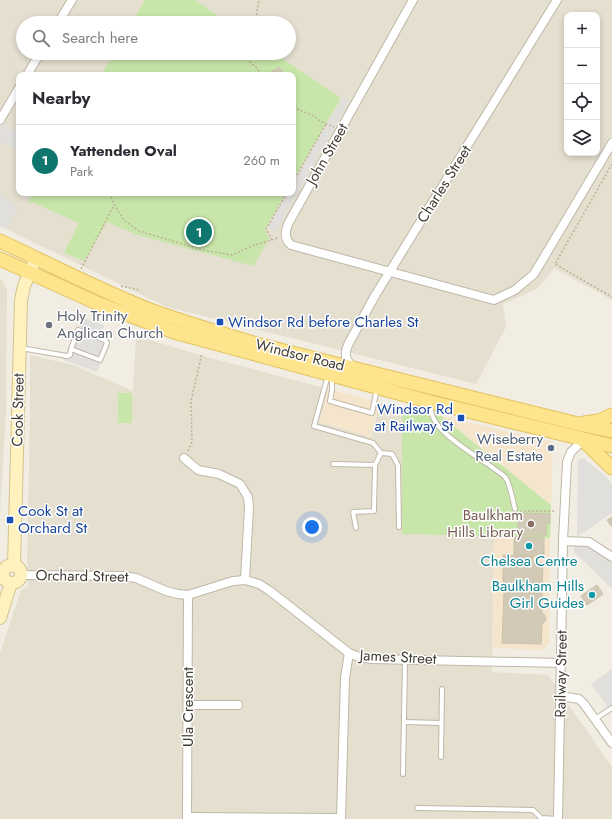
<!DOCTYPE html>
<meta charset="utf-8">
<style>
:root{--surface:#fff;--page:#f7f7f7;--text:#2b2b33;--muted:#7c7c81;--line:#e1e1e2;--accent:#0f766e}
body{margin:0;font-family:Jost,sans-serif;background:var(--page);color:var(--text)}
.controls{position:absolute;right:12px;top:12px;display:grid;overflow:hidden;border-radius:8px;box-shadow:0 2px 6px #0003}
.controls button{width:36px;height:36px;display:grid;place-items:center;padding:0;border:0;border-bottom:1px solid var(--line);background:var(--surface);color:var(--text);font:20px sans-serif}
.you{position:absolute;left:312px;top:527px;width:14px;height:14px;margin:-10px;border:3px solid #fff;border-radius:50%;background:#1a73e8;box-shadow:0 0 0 6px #1a73e833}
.badge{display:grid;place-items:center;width:26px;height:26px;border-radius:50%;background:var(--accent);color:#fff;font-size:13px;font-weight:700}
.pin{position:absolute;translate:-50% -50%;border:2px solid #fff;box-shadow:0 1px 4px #0006}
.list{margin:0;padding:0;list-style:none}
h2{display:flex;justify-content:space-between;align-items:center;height:52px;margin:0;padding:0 16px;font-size:17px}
h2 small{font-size:13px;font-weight:400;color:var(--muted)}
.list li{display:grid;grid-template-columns:26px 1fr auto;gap:12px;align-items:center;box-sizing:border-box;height:72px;padding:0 16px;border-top:1px solid var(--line)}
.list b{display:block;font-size:15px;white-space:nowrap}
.list p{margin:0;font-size:13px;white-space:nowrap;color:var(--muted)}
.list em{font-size:13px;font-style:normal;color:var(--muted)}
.icon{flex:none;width:22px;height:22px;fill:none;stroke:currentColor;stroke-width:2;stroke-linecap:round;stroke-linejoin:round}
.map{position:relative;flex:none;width:612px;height:819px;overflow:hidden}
.search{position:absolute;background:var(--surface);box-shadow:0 2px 6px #0003;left:16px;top:16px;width:280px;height:44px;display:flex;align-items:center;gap:10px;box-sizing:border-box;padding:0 14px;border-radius:22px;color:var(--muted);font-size:15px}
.panel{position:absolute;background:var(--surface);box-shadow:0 2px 6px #0003;left:16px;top:72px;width:280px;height:124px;border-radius:8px}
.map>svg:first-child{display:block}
</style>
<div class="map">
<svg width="612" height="819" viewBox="0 0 612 819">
<rect width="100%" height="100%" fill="#f1ede2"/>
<g fill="#e5dfd0" fill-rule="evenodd">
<path d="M0,0H612V300L554,268L537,289L503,304L506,327L476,384L167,307L0,226ZM567,15H597V153H567ZM23,23H289V53H23ZM19,75H293V193H19Z"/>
<polygon points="0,279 2,280 7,289 6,412 0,514"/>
<polygon points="136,336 207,357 328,389 319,422 371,437 380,403 402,408 402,534 494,537 492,672 548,675 612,767 612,819 0,819 0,653 21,590 28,586 27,562 30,417 30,355 73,365 133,391"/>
</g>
<g fill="#f4e5cc">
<polygon points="328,389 380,403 370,437 319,422"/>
<polygon points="441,416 553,442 551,505"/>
<polygon points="494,537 550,538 549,643 543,650 493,648"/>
</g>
<g fill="#c8e6a9">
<polygon points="145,0 195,0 229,23 131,23"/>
<polygon points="114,53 274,53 341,98 293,180 293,75 101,75"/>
<polygon points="33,193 286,193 265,229 269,239 253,266 138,235 107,222 84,261 64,253 79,223 29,201"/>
<rect x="118" y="393" width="14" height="30"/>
<polygon points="402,408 441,416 551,505 550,538 402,534"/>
</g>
<g fill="#e1dfdb">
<polygon points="342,98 349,102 275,232 268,228 288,193 293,193 293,185"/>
<polygon points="1,123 19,133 19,152 0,141"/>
<polygon points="0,195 19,207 8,228 0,225"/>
<polygon points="81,317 104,325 102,332 110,339 97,372 63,360"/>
<polygon points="583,458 603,474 612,484 612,513 586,531 577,536 578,460"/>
<polygon points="574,546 591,547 612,562 612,589 574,552"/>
<polygon points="612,669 612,713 591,684"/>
</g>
<g fill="#d2c9b7" stroke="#cdc2ab">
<polygon points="279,67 284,75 267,75"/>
<polygon points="518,513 550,514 550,523 546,523 546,535 518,535"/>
<polygon points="612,517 612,525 611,526 607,520"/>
<polygon points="514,537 544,537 544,556 514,555"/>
<polygon points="503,555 533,556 533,563 543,563 542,593 503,592"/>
<polygon points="597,585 603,594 587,605 581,596"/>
<polygon points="504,593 542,593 542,613 544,614 546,620 542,624 541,644 502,643"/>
</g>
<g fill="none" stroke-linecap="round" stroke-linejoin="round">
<defs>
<g id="service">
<polyline points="21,348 67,356 70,355 71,349 78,330 105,340 107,343 100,360 71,349"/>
<polyline points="328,375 314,426 373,443 381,453 392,454 398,465 399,527"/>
<polyline points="332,377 332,390 330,401 372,413 377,388"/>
<path d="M431,405C427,433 487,460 505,477C510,482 513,502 515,509"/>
<polyline points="333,464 375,465"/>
<polyline points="356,528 353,512 374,511 375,465 381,453"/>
<polyline points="595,719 612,708"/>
<polyline points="404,722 441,723"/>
<polyline points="441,757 442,689"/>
<polyline points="403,774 405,660"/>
<polyline points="417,808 533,810 541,818 558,819"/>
</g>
<g id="minor">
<path d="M413,0L288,224C285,232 284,239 291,245L494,300L515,290L534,274L612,143"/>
<polyline points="58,23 72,0"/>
<polyline points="27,75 40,53"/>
<polyline points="0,120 19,88"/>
<path d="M353,367C344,359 344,352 350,341L376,294L557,0"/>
<polyline points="184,458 198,470 219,474 240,484 248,497 249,508 245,580"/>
<polyline points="563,541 589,542 612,557"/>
<polyline points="21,573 26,575 123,576 136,578 166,591 178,594 188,595 233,581 245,580 259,584 270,591 349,653 359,657 371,659 562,663"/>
<polyline points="0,576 3,578"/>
<polyline points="561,696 579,699 584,704 612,743"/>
<polyline points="188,705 238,705"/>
<polyline points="187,817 341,818"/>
<polyline points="187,819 188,595"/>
<polyline points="341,819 345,678 349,653"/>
<polyline points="558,819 563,541 567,462 571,452 583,440"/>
</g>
<g id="secondary">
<circle cx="12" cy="574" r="9"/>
<polyline points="14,566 21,300 24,286 36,258"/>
<polyline points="0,618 11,583"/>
</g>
<g id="primary">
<path d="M0,241C49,264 99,290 150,310C186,323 223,334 260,345L578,424L612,431"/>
<polyline points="0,259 97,303 174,332 431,402 612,446"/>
<polyline points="584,423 599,421 612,415"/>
<polyline points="583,440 612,468"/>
</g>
</defs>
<use href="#service" stroke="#bfb8a8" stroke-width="6"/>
<use href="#minor" stroke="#bfb8a8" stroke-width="10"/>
<use href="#secondary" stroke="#d2c491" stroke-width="14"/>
<use href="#primary" stroke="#e3c25e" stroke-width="15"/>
<g stroke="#beb296" stroke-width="1.5" stroke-dasharray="2 2" stroke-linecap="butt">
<polyline points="255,23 259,0"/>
<polyline points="250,53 250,62 257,68 261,75"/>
<polyline points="293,102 297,109 312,115 320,121 334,127"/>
<polyline points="612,164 555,264 612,297"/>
<polyline points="293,182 326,124"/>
<polyline points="110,193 113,203 124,220 139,231 203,250 232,255 252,246 278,238"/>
<polyline points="272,240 266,229 287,193"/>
<polyline points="81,269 114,205"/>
<polyline points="121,286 140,290"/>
<polyline points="188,451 192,442 191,401 202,353"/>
<polyline points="520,511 554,511"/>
</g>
<use href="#service" stroke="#fff" stroke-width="4"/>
<use href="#minor" stroke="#fff" stroke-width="8"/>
<use href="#secondary" stroke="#fff2be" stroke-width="12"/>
<use href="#primary" stroke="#fee48d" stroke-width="13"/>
</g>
<g fill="#1a4fb4" stroke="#fff" stroke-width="1.5">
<rect x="216" y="318" width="8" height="8" rx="2"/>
<rect x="457" y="414" width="8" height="8" rx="2"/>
<rect x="6" y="516" width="8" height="8" rx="2"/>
</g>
<circle fill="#6b7280" stroke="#fff" stroke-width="1.5" cx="49" cy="325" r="4"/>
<circle fill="#5c6f8a" stroke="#fff" stroke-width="1.5" cx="551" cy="448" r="4"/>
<circle fill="#8d6e63" stroke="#fff" stroke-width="1.5" cx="531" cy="524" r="4"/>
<g fill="#0f9aa8" stroke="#fff" stroke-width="1.5">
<circle cx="529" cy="546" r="4"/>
<circle cx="592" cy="595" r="4"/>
</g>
<g text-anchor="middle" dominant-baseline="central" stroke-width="3" stroke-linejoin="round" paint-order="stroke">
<g font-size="15" fill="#423d33" stroke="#fff">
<text transform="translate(327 154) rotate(-60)">John Street</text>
<text transform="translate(444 184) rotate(-58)">Charles Street</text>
<text transform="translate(300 355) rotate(14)">Windsor Road</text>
<text transform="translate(18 410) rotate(-89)">Cook Street</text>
<text transform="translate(82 576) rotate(1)">Orchard Street</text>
<text transform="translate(398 657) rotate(3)">James Street</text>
<text transform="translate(561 674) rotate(-89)">Railway Street</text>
<text transform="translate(188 707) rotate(-90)">Ula Crescent</text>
</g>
<g font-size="15" fill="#5b616d" stroke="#fff" text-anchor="start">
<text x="57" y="316">Holy Trinity<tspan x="57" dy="17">Anglican Church</tspan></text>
</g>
<g font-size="15" fill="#164399" stroke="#fff" text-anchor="start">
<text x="228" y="322">Windsor Rd before Charles St</text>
<text x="453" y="409" text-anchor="end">Windsor Rd<tspan x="453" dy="17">at Railway St</tspan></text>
<text x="18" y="511">Cook St at<tspan x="18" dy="17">Orchard St</tspan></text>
</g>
<g font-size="15" fill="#4e5e75" stroke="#fff" text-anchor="end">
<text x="543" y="439">Wiseberry<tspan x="543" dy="17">Real Estate</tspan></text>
</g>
<g font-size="15" fill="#785e54" stroke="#fff" text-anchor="end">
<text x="523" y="515">Baulkham<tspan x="523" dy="17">Hills Library</tspan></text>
</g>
<g font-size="15" fill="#0d838f" stroke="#fff">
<text x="529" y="561">Chelsea Centre</text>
<text x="584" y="586" text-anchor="end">Baulkham Hills<tspan x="584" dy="17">Girl Guides</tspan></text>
</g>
</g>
</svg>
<div class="controls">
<button>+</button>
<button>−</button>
<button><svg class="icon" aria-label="locate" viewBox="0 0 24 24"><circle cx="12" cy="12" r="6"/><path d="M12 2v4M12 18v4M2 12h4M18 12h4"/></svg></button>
<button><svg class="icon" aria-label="layers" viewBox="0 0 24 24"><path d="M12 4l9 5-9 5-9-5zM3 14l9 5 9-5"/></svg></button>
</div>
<div class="you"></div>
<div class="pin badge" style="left:199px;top:232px">1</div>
<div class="search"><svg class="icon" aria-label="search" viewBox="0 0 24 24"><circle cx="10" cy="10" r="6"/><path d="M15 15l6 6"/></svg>Search here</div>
<section class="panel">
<h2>Nearby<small></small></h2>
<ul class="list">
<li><span class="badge">1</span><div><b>Yattenden Oval</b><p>Park</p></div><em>260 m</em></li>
</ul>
</section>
</div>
